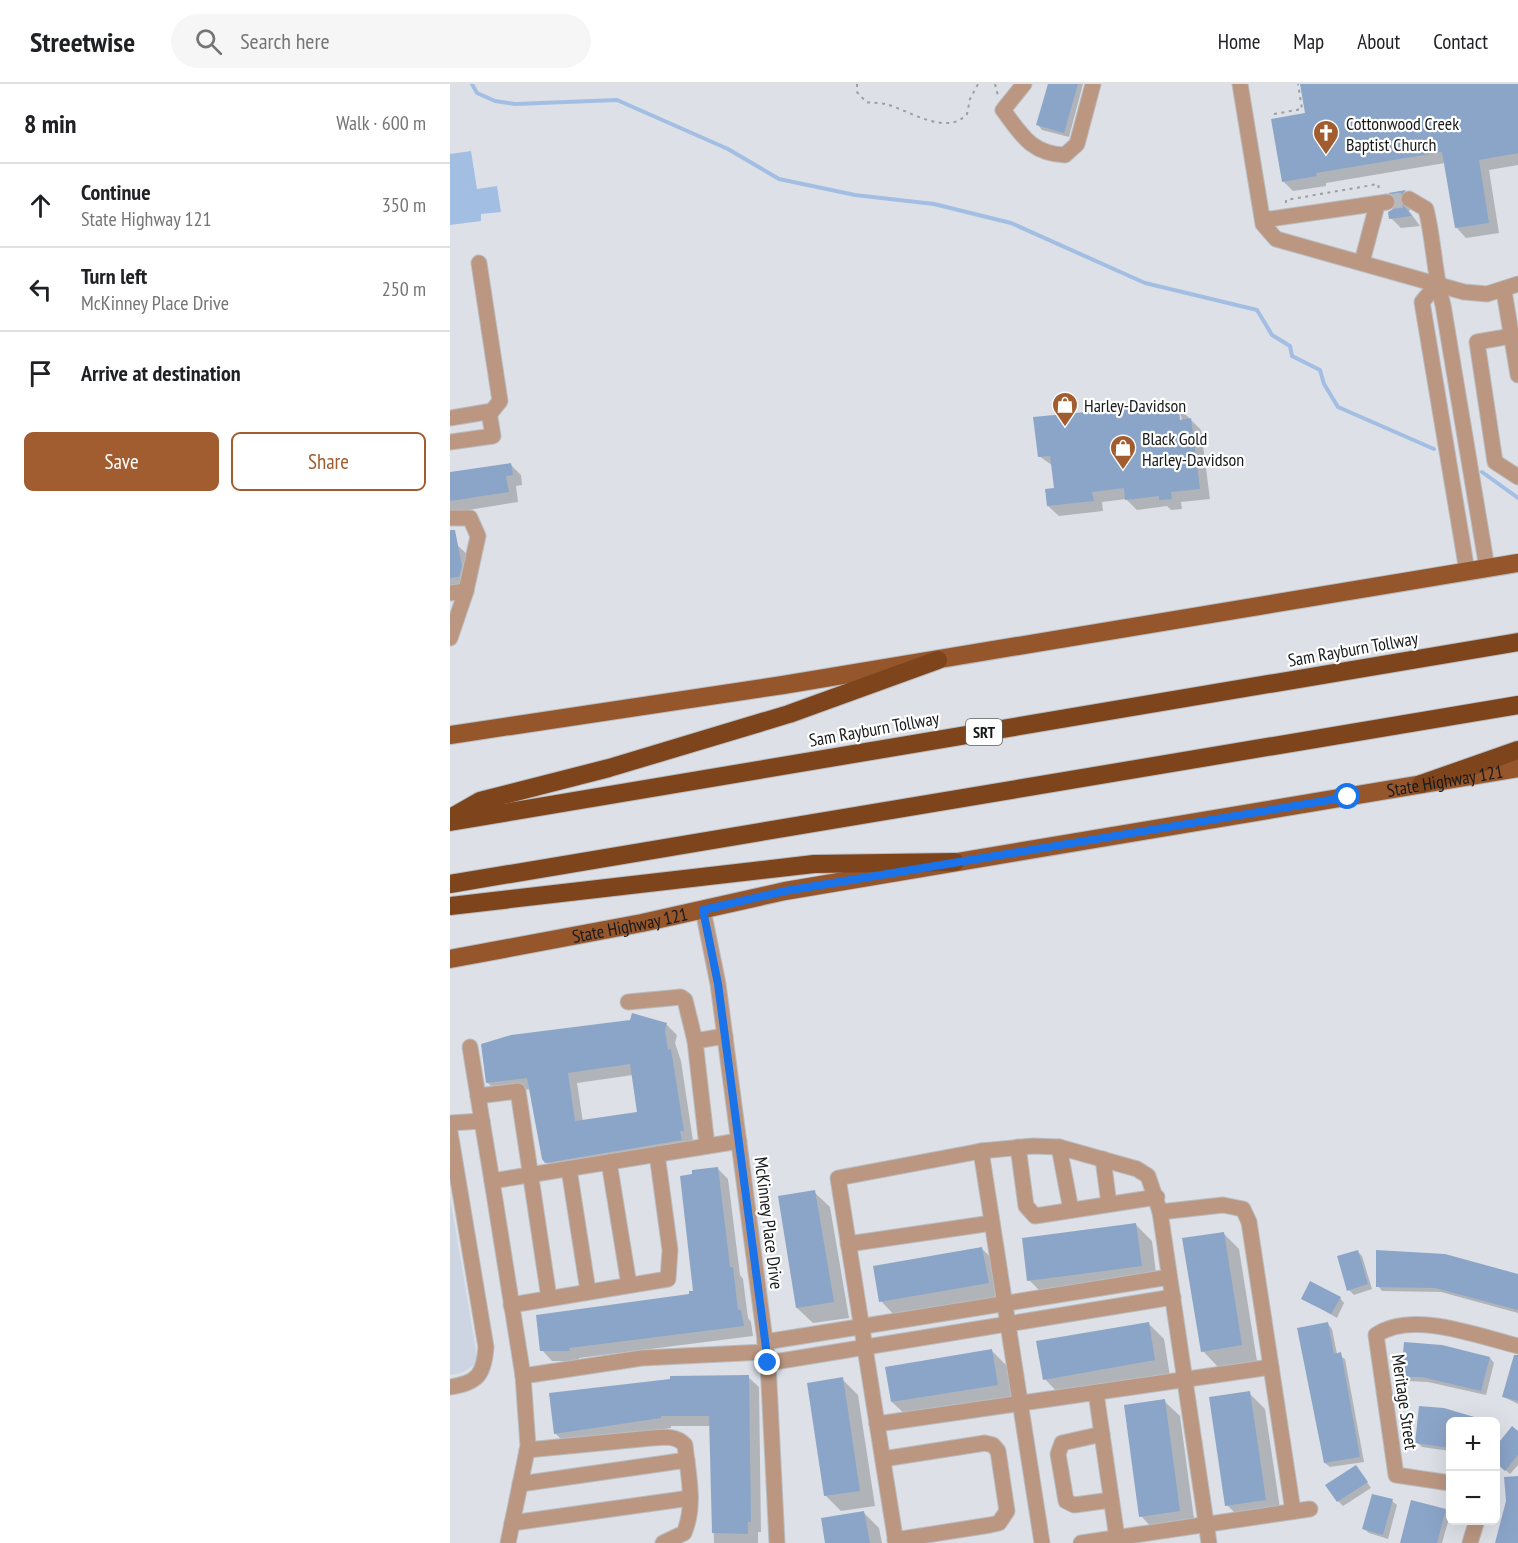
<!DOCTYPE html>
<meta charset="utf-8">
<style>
:root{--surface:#fff;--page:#f6f6f6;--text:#202124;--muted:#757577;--line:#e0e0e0;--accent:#a15c2f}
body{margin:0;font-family:"PT Sans Narrow",sans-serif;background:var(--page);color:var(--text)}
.controls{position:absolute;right:18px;bottom:18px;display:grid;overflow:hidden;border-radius:9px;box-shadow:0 6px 24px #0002}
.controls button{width:54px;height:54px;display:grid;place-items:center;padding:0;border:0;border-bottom:2px solid var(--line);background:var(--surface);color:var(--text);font:30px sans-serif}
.stop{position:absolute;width:18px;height:18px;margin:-14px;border:4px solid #1a73e8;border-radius:50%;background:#fff}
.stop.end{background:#1a73e8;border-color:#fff;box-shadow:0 2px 6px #0008}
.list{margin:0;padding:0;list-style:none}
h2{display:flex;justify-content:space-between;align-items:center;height:78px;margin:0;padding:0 24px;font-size:26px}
h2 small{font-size:20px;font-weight:400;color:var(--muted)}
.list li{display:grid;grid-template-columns:39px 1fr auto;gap:18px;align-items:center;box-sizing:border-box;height:84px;padding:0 24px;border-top:2px solid var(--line)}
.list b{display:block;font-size:22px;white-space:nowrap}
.list p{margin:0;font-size:20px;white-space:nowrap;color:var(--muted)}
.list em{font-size:20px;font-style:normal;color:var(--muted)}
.actions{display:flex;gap:12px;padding:18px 24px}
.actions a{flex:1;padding:14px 0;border:2px solid var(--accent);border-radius:9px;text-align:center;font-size:21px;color:var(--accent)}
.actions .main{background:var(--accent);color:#fff}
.icon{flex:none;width:33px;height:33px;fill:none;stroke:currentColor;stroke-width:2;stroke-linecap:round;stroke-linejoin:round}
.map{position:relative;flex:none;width:1068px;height:1459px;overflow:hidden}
header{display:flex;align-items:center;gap:36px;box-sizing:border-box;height:84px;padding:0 30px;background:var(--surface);border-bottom:2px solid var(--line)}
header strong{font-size:28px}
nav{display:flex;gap:33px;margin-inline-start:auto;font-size:21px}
.search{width:420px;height:54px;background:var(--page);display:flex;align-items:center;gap:15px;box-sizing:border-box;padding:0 21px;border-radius:33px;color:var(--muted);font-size:22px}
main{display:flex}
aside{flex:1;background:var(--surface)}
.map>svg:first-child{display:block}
</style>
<header>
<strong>Streetwise</strong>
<div class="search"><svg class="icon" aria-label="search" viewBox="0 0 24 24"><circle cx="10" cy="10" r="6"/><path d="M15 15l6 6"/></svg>Search here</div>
<nav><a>Home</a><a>Map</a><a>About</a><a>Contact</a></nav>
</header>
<main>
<aside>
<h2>8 min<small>Walk · 600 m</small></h2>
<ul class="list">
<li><svg class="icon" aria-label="ahead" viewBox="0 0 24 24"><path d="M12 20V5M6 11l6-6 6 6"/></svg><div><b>Continue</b><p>State Highway 121</p></div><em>350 m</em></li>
<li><svg class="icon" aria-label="left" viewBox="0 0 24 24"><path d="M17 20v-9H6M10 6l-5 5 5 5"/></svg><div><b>Turn left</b><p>McKinney Place Drive</p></div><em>250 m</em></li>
<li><svg class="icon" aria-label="arrive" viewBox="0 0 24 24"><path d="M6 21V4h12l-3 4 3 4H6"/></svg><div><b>Arrive at destination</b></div></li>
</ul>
<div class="actions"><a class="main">Save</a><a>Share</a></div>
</aside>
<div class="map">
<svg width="1068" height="1459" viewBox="0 0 1068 1459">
<rect width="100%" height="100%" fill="#dde1e7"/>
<polygon fill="#ccd5e1" points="0,1113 28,1279 11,1289 0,1291"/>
<polygon fill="#a3bee3" points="21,67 27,105 47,102 51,128 31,130 31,137 0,141 0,70"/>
<g fill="#0003" fill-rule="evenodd">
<polygon points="598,0 633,0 619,53 592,46 588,41"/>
<polygon points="851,0 1068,0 1068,81 1039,86 1049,149 1016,154 1006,143 995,79 876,99 876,102 843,107 833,97 856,31"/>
<polygon points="955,108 965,117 959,127 970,142 951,144 941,134 948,117 941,110"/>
<path d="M728,323L751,346L760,415L731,418L732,425L721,426L717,422L687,426L676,415L652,418L653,427L609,432L598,422L605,405L603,382L589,372ZM728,328L731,332L733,343H730Z"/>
<polygon points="60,380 71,391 72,401 66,402 68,418 0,429 0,390"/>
<polygon points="7,461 18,471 19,503 0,506 0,462"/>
<path d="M183,931L217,941L227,951L225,959L231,977L243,1057L107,1088L96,1078L82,1005L48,1009L37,998L181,937ZM183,991L189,1029L133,1038L127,999Z"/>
<polygon points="267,1084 278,1095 290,1191 293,1195 298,1234 301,1238 303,1252 129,1274 129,1277 102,1277 92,1266 245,1208"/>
<polygon points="364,1108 380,1123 399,1234 363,1239 347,1224"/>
<polygon points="686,1141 702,1157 707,1197 595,1212 579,1196"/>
<polygon points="773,1149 789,1165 807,1277 768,1283 753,1267"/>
<polygon points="532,1165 548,1180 554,1214 446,1233 431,1217"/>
<polygon points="907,1167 912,1172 922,1205 904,1211 899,1206"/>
<polygon points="1068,1191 1068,1229 991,1208 932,1207 928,1202"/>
<polygon points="852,1214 890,1214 894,1219 887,1234"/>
<polygon points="698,1239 714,1255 720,1292 610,1311 595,1295"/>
<polygon points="878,1240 882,1245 887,1270 895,1275 914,1378 880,1383 875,1379"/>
<polygon points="542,1267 558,1283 563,1316 458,1333 442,1318"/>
<polygon points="1040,1274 1044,1279 1036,1311 978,1298 957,1297 952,1292"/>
<polygon points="1068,1283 1068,1320 1054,1313"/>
<polygon points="298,1293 309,1303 311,1448 308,1448 308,1459 264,1459 261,1342 221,1342 221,1344 116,1360 105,1349"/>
<polygon points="392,1295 408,1311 425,1422 391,1427 375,1411"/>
<polygon points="799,1309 815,1325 831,1431 793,1437 777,1421"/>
<polygon points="714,1317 730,1332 745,1442 706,1448 691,1432"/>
<polygon points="1000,1338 1000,1367 972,1363 967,1358"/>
<polygon points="1063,1344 1068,1349 1068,1381 1060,1390 1046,1378 1046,1365"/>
<polygon points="906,1383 921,1404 893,1422 888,1417"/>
<polygon points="942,1417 947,1421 938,1455 919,1449 914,1445"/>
<polygon points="962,1417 995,1426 1000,1431 992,1459 952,1459"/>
<polygon points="414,1429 429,1444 432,1459 377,1459 373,1436"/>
</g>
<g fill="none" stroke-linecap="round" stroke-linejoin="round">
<g stroke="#a3bee3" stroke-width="4">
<polyline points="22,0 27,9 45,17 65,20 167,16 278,65 329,95 405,111 484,120 561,139 695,199 807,226 822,251 840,262 842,272 870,286 874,300 888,323 984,365"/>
<polyline points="1032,388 1068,414"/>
</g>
</g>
<g fill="#8ba5c9" fill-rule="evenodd">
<polygon points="598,0 628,0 614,49 586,41"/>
<polygon points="850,0 1068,0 1068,69 1029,76 1039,139 1005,144 992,68 866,89 867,92 832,98 821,35 855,29"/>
<polygon points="956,106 949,116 962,132 939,135 938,128 943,125 947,117 944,112 938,109"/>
<polygon points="720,320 720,322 729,321 730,336 741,334 750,405 721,408 722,415 709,416 709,412 675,416 674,404 642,408 644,417 597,422 595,405 604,404 600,372 588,373 583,333"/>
<polygon points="61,379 63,391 56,392 59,408 0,417 0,388"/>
<polygon points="0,446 5,446 12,482 9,493 0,494"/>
<path d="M182,929L217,939L215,947L218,966L221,965L234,1047H230L232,1056L95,1079L92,1075L77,994L36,999L31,960L61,951L180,936ZM180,980L187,1028L125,1037L118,989Z"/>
<polygon points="268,1083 280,1183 283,1183 288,1226 291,1226 294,1242 119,1264 120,1267 90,1267 86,1231 239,1210 239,1207 243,1207 230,1092 242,1090 242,1086"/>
<polygon points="365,1106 384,1218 346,1224 328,1112"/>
<polygon points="686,1139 692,1182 577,1197 572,1154"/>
<polygon points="774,1148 792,1261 751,1268 732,1154"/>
<polygon points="532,1163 539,1199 429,1218 423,1182"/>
<polygon points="908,1166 918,1200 897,1207 887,1172"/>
<polygon points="926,1166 995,1170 1068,1190 1068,1226 985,1204 926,1203"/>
<polygon points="860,1197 891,1213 881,1230 851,1215"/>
<polygon points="699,1238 705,1276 593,1296 586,1257"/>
<polygon points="878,1238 884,1270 891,1268 910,1373 874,1379 847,1244"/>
<polygon points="954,1258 992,1261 1040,1273 1031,1307 972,1293 951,1293"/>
<polygon points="542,1265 548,1301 441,1318 435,1283"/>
<polygon points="1064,1271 1068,1271 1068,1317 1052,1313"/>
<polygon points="299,1291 301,1438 298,1438 298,1450 262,1449 259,1332 211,1332 211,1334 104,1350 99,1309 220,1295 220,1292"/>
<polygon points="393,1293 410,1407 374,1412 357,1299"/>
<polygon points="800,1307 816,1416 775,1422 759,1313"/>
<polygon points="715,1315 730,1427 689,1433 674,1321"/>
<polygon points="969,1322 994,1324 1031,1335 1030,1338 1000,1338 1000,1364 965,1359"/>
<polygon points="1062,1342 1068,1347 1068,1371 1055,1387 1046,1379 1046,1362"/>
<polygon points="906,1381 918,1398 887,1418 875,1401"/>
<polygon points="1068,1392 1068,1459 1045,1459 1056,1417 1054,1393"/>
<polygon points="922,1410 943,1415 933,1451 912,1445"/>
<polygon points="961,1416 996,1425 987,1459 950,1459"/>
<polygon points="414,1427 420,1459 375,1459 371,1434"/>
</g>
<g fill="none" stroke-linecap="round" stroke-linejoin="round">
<polyline stroke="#b5b9be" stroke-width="15" stroke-dasharray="15 8" stroke-linecap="butt" points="937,118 959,115"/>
<defs>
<g id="minor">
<path d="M574,0L553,26C571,50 581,70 615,71L627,60L643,0"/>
<polyline points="790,0 813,140 826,155 1014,208 1037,210 1068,200"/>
<path d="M959,115L976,125C984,157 984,189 993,221L1037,484"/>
<polyline points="813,136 937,118"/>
<polyline points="912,178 927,121"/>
<polyline points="987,200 972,218 1017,487"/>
<polyline points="1054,207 1068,291"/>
<polyline points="1068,251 1027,258 1045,378 1068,393"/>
<polyline points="0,334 42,327 50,317 29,179"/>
<polyline points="0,358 43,352 39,328"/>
<polyline points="0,434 20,434 28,452 16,507 0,554"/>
<polyline points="0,509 16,507"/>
<polyline points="253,826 268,900 318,1279 327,1459"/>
<polyline points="178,918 231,913 235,916 245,957"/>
<polyline points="20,963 28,1012"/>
<polyline points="32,1037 28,1012 68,1007 99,1214"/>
<polyline points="0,1039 32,1037 42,1097"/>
<path d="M0,1048L36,1263C34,1290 28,1299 0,1303"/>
<polyline points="289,1057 42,1097 73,1292 192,1274 316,1268"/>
<polyline points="257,1062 245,957 275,952"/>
<polyline points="568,1063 576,1122 585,1132 707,1113"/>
<polyline points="609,1063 621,1126"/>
<polyline points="531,1067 592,1459"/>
<polyline points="653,1075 659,1120"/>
<polyline points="159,1078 179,1201"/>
<polyline points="119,1085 138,1207"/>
<polyline points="710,1128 773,1121 793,1125 799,1138 843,1427"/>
<polyline points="398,1160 542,1139"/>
<polyline points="61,1221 218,1195 220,1166 207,1070"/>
<polyline points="315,1258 719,1193"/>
<polyline points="318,1279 723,1213"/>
<polyline points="646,1309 667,1454"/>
<polyline points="427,1340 821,1283"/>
<polyline points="652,1350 612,1359 608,1370 616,1417 624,1421 661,1416"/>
<path d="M77,1366L202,1354C214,1353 226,1351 235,1361C238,1390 246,1421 234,1449L213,1459"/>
<polyline points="433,1375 535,1359 543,1361 548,1367 557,1427 549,1439 540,1441 445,1456"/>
<path d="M1000,1399L946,1391L926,1251C962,1226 1028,1252 1068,1262"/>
<polyline points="70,1400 237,1376"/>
<polyline points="62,1439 240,1414"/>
<polyline points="58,1459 78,1362 73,1292"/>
<polyline points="446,1459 388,1094 531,1067 583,1062 609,1063 687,1085 698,1092 710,1128 759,1459"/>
<polyline points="631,1459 860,1425"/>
<polyline points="1020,1459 1027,1436"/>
</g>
<g id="major">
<polyline points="0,651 333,601 1068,479"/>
<path id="s1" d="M0,875L192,839L335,807L1068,684"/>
</g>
<g id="highway">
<polyline points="971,700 1068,666"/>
<polyline points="2,733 30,717 159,684 339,630 488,576"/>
<polyline points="0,738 1068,558"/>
<polyline points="0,800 1068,621"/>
<polyline points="0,822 364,780 505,778"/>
</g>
</defs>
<use href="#minor" stroke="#b9bdc2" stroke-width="17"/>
<use href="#major" stroke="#b9bdc2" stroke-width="20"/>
<use href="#highway" stroke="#b9bdc2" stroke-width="20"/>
<g stroke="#9b9fa3" stroke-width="2" stroke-dasharray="3 4.5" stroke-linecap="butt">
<path d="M407,0V8L416,18C423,19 430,19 436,20C458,26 497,53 517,30L520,15L528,0"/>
<polyline points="545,0 548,12"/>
<polyline points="824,30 852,25 848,0"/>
<polyline points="836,119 836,116 928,100 929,105"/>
</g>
<use href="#minor" stroke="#bb9781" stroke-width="15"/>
<use href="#major" stroke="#96562c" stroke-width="18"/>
<use href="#highway" stroke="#7e441c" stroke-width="18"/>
</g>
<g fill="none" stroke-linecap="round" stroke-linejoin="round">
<polyline stroke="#1a73e8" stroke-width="8" points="318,1279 268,900 253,826 335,807 898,713"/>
</g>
<defs>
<symbol id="church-pin" viewBox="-11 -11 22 30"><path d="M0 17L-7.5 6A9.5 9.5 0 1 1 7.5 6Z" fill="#a15c2f" stroke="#fff"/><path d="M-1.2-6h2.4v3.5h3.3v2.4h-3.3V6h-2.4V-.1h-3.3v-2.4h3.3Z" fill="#fff"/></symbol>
<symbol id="shop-pin" viewBox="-11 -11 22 30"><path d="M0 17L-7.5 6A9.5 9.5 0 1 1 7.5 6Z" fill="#a15c2f" stroke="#fff"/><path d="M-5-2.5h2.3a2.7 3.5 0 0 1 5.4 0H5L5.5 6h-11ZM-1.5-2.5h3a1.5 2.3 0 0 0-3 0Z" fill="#fff"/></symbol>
</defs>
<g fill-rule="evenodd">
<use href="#church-pin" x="861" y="34" width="30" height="40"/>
<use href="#shop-pin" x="600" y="306" width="30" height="40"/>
<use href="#shop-pin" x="658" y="349" width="30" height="40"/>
</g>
<g text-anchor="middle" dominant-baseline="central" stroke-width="4.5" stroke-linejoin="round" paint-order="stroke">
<rect fill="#fff" stroke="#5d5e5f" stroke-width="1.5" x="516" y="635" width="36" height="26" rx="4.5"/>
<g font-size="16" font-weight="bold" fill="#17191b">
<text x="534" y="648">SRT</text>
</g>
<g font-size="18" fill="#17191b" stroke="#fff" text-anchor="start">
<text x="896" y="39">Cottonwood Creek<tspan x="896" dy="21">Baptist Church</tspan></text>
<text x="634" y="321">Harley-Davidson</text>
<text x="692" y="354">Black Gold<tspan x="692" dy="21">Harley-Davidson</tspan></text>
</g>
<g font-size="18" fill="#17191b" stroke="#fff">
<text transform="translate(903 565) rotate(-10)">Sam Rayburn Tollway</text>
<text transform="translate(424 645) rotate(-10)">Sam Rayburn Tollway</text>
<text stroke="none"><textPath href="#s1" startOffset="1011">State Highway 121</textPath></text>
<text stroke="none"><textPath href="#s1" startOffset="183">State Highway 121</textPath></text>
<text transform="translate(319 1139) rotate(83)">McKinney Place Drive</text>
<text transform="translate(955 1318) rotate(82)">Meritage Street</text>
</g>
</g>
</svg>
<div class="controls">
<button>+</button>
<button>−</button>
</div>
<div class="stop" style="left:898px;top:713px"></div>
<div class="stop end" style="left:318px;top:1279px"></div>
</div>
</main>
